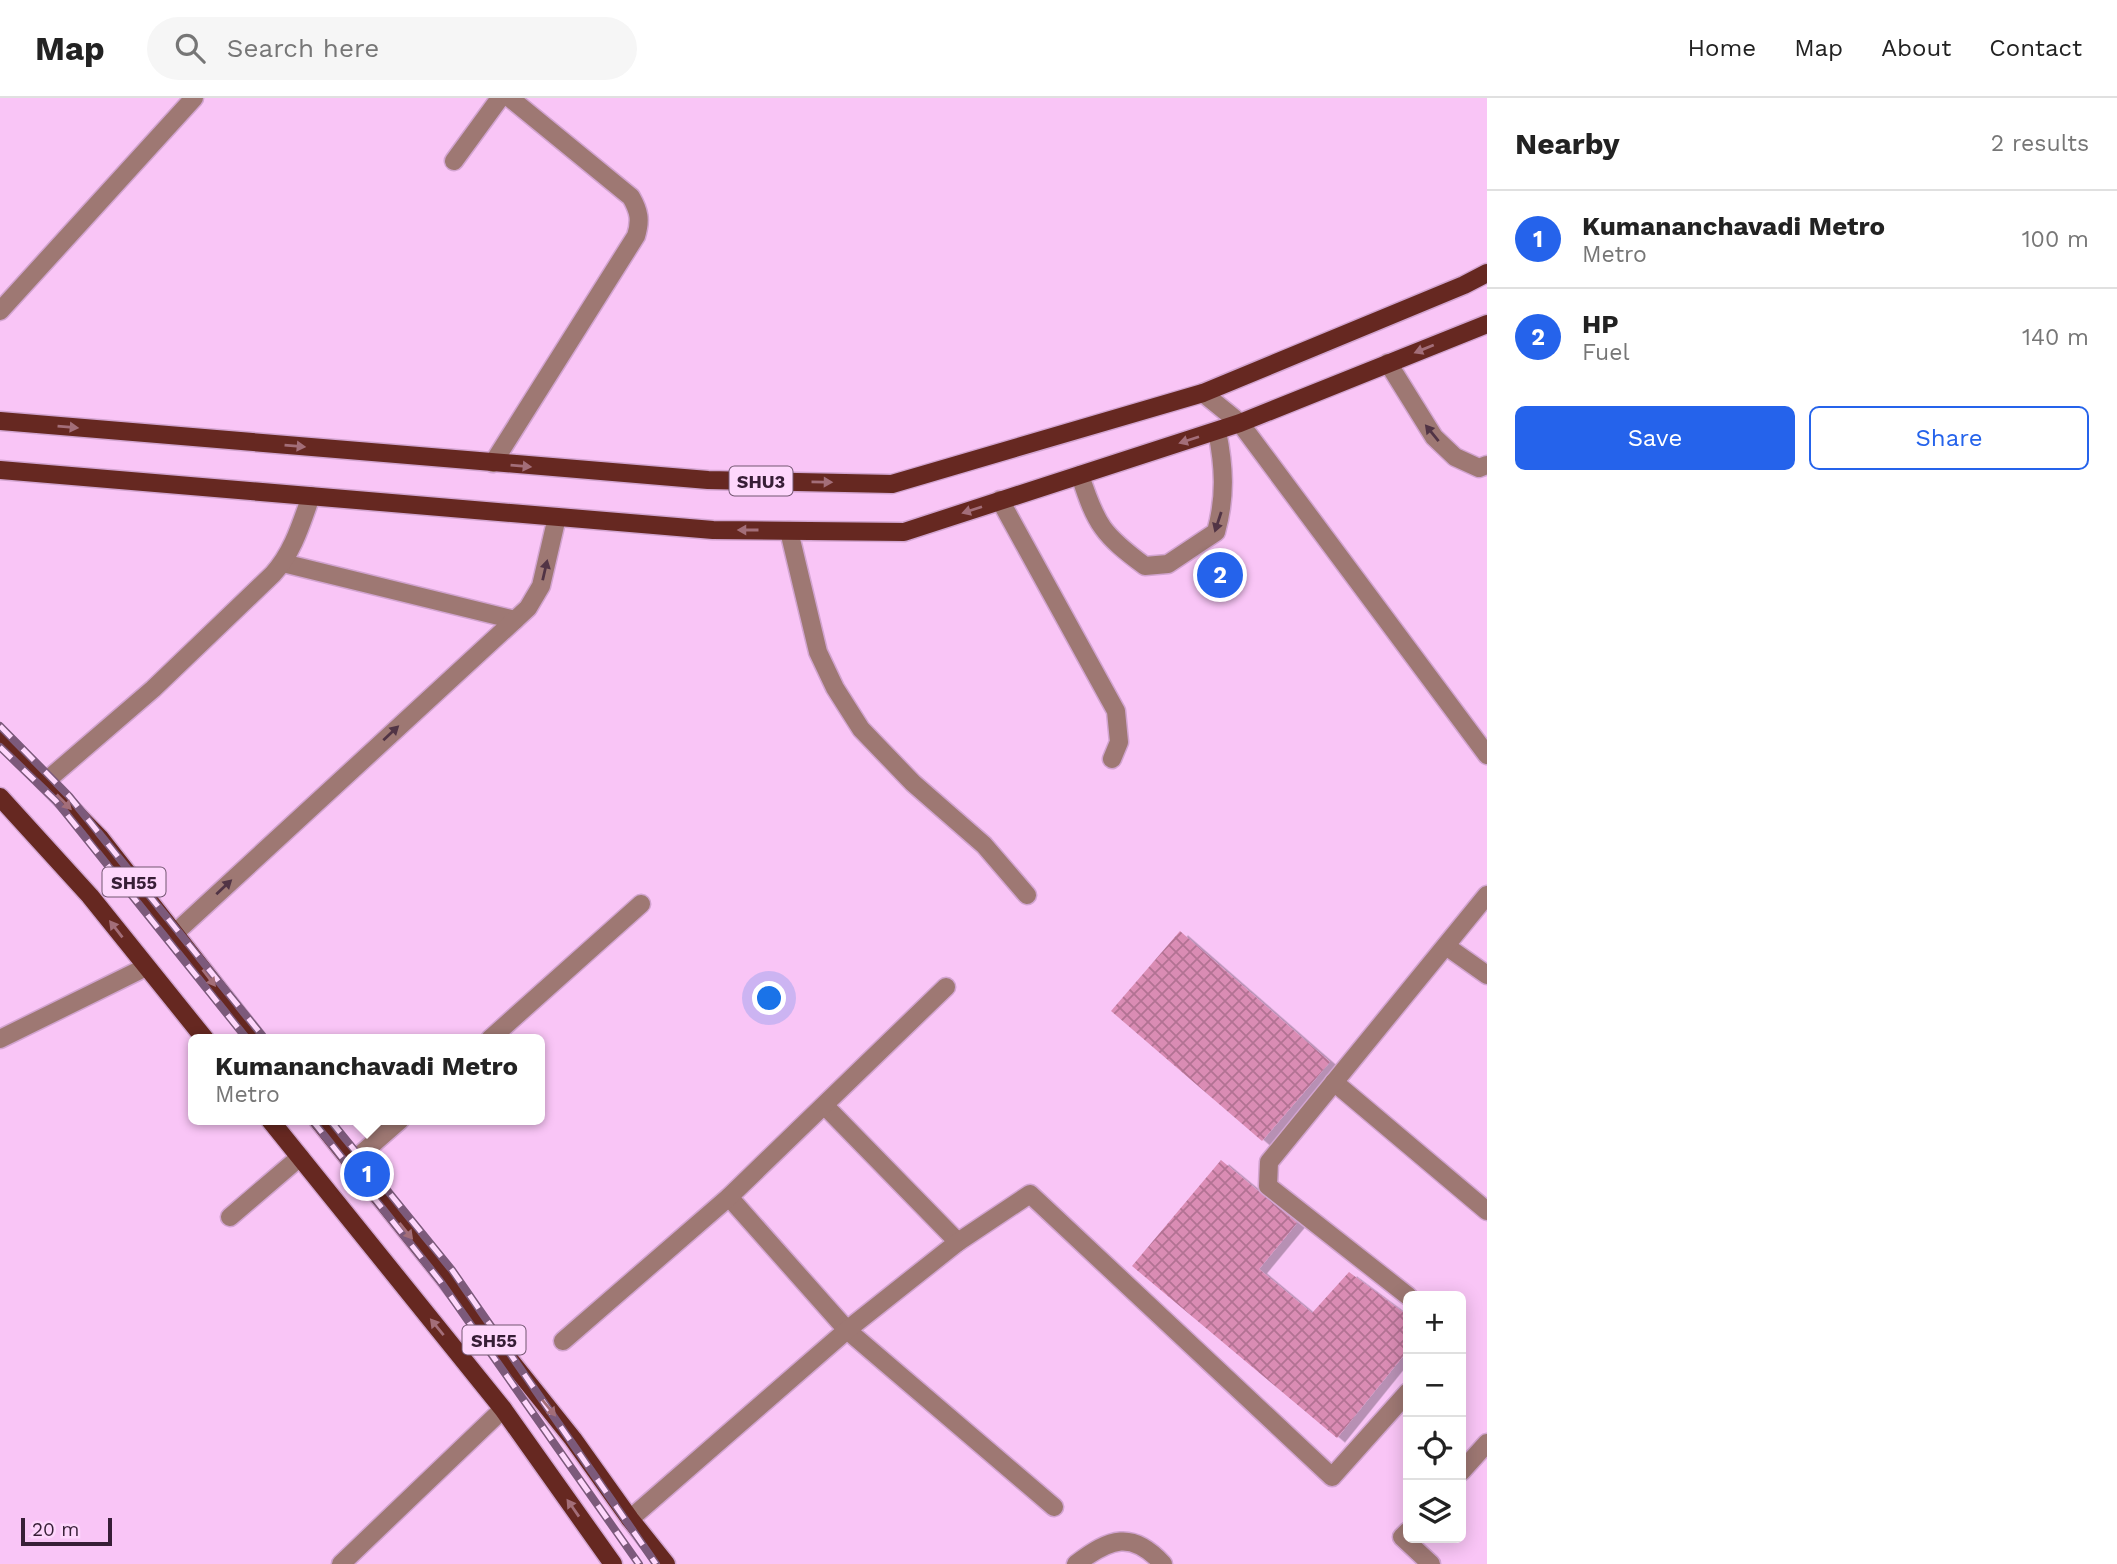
<!DOCTYPE html>
<meta charset="utf-8">
<style>
:root{--surface:#fff;--page:#f6f6f6;--text:#222;--muted:#767676;--line:#e0e0e0;--accent:#2563eb}
body{margin:0;font-family:"Work Sans",sans-serif;background:var(--page);color:var(--text)}
.controls{position:absolute;right:21px;bottom:21px;display:grid;overflow:hidden;border-radius:10px;box-shadow:0 4px 18px #0003}
.controls button{width:63px;height:63px;display:grid;place-items:center;padding:0;border:0;border-bottom:2px solid var(--line);background:var(--surface);color:var(--text);font:35px sans-serif}
.scale{position:absolute;left:21px;bottom:18px;width:91px;box-sizing:border-box;padding-left:7px;border:4px solid #371e36;border-top:0;font-size:19px;line-height:24px;white-space:nowrap;color:#371e36;-webkit-text-stroke:5px #fed7fc;paint-order:stroke}
.you{position:absolute;left:770px;top:901px;width:24px;height:24px;margin:-18px;border:5px solid #fff;border-radius:50%;background:#1a73e8;box-shadow:0 0 0 10px #1a73e833}
.badge{display:grid;place-items:center;width:46px;height:46px;border-radius:50%;background:var(--accent);color:#fff;font-size:23px;font-weight:700}
.pin{position:absolute;translate:-50% -50%;border:4px solid #fff;box-shadow:0 2px 7px #0006}
.popup{position:absolute;left:188px;top:936px;width:357px;height:91px;box-sizing:border-box;display:grid;place-content:center;border-radius:10px;background:var(--surface);filter:drop-shadow(0 2px 5px #0005);font-size:23px;white-space:nowrap;color:var(--muted)}
.popup b{font-size:26px;color:var(--text)}
.popup::after{content:'';position:absolute;left:50%;top:100%;margin-left:-14px;border:14px solid transparent;border-top-color:var(--surface)}
.list{margin:0;padding:0;list-style:none}
h2{display:flex;justify-content:space-between;align-items:center;height:91px;margin:0;padding:0 28px;font-size:30px}
h2 small{font-size:23px;font-weight:400;color:var(--muted)}
.list li{display:grid;grid-template-columns:46px 1fr auto;gap:21px;align-items:center;box-sizing:border-box;height:98px;padding:0 28px;border-top:2px solid var(--line)}
.list b{display:block;font-size:26px;white-space:nowrap}
.list p{margin:0;font-size:23px;white-space:nowrap;color:var(--muted)}
.list em{font-size:23px;font-style:normal;color:var(--muted)}
.actions{display:flex;gap:14px;padding:21px 28px}
.actions a{flex:1;padding:16px 0;border:2px solid var(--accent);border-radius:10px;text-align:center;font-size:24px;color:var(--accent)}
.actions .main{background:var(--accent);color:#fff}
.icon{flex:none;width:38px;height:38px;fill:none;stroke:currentColor;stroke-width:2;stroke-linecap:round;stroke-linejoin:round}
.map{position:relative;flex:none;width:1487px;height:1466px;overflow:hidden}
header{display:flex;align-items:center;gap:42px;box-sizing:border-box;height:98px;padding:0 35px;background:var(--surface);border-bottom:2px solid var(--line)}
header strong{font-size:33px}
nav{display:flex;gap:38px;margin-inline-start:auto;font-size:24px}
.search{width:490px;height:63px;background:var(--page);display:flex;align-items:center;gap:18px;box-sizing:border-box;padding:0 24px;border-radius:38px;color:var(--muted);font-size:26px}
main{display:flex}
aside{flex:1;background:var(--surface)}
.map>svg:first-child{display:block}
</style>
<header>
<strong>Map</strong>
<div class="search"><svg class="icon" aria-label="search" viewBox="0 0 24 24"><circle cx="10" cy="10" r="6"/><path d="M15 15l6 6"/></svg>Search here</div>
<nav><a>Home</a><a>Map</a><a>About</a><a>Contact</a></nav>
</header>
<main>
<div class="map">
<svg width="1487" height="1466" viewBox="0 0 1487 1466">
<defs>
<pattern id="building-cross-hatch" width="8" height="8" patternUnits="userSpaceOnUse" patternTransform="scale(1.75)"><rect width="8" height="8" fill="#da8cb4"/><path d="M0 0l8 8M0 8l8-8" fill="none" stroke="#b27293"/></pattern>
<filter id="shadow"><feDropShadow dx="8" dy="4.5" stdDeviation="0" flood-color="#0004"/></filter>
</defs>
<rect width="100%" height="100%" fill="#f9c5f6"/>
<g fill="url(#building-cross-hatch)" filter="url(#shadow)">
<polygon points="1180,833 1330,964 1262,1043 1111,913"/>
<polygon points="1221,1062 1297,1125 1259,1171 1312,1215 1349,1174 1408,1218 1408,1252 1337,1340 1132,1168"/>
</g>
<g fill="none" stroke-linecap="round" stroke-linejoin="round">
<defs>
<g id="minor">
<polyline points="454,63 500,0"/>
<polyline points="0,213 194,0"/>
<polyline points="1388,265 1434,339 1455,359 1479,370 1487,367"/>
<polyline points="1203,295 1240,325 1487,657"/>
<path d="M493,365L636,138C641,122 639,113 631,99L510,0"/>
<path d="M1080,377C1096,427 1103,437 1145,468L1168,466L1216,434C1226,398 1224,368 1217,333"/>
<polyline points="1000,402 1116,613 1119,644 1112,661"/>
<polyline points="789,433 818,554 835,590 861,631 913,685 984,747 1027,797"/>
<polyline points="283,465 515,522"/>
<path d="M45,684L153,591L273,476C293,454 301,426 311,398"/>
<polyline points="174,836 528,510 541,488 557,419"/>
<polyline points="1446,848 1487,877"/>
<polyline points="0,941 146,869"/>
<polyline points="490,941 641,806"/>
<polyline points="1334,984 1487,1113"/>
<polyline points="825,1008 958,1144"/>
<polyline points="351,1065 400,1022"/>
<polyline points="729,1099 847,1232 1054,1409"/>
<polyline points="230,1119 300,1059"/>
<polyline points="1408,1198 1268,1088 1269,1064 1487,797"/>
<polyline points="563,1243 729,1099 946,889"/>
<polyline points="1461,1374 1487,1345"/>
<polyline points="630,1421 847,1232 958,1144 1030,1096 1332,1379 1408,1294"/>
<polyline points="1408,1433 1402,1439 1431,1466"/>
<polyline points="341,1466 503,1311"/>
<path d="M1076,1466C1110,1440 1132,1432 1163,1466"/>
</g>
<g id="major">
<polyline points="0,323 708,382 892,386 1203,295 1464,187 1487,175"/>
<polyline points="0,372 713,432 904,434 1240,325 1487,226"/>
<polyline points="0,638 100,740 257,941"/>
<polyline points="0,699 90,798 205,941"/>
<polyline points="270,1022 503,1311 613,1466"/>
<polyline points="318,1022 573,1341 630,1421 666,1466"/>
</g>
</defs>
<use href="#minor" stroke="#d2a4d0" stroke-width="21"/>
<use href="#major" stroke="#d2a4d0" stroke-width="21"/>
<use href="#minor" stroke="#9e7873" stroke-width="18"/>
<use href="#major" stroke="#662821" stroke-width="18"/>
<defs>
<g id="rail">
<polyline points="0,628 69,698 265,941"/>
<polyline points="0,649 56,703 247,941"/>
<polyline points="312,1022 440,1183 639,1466"/>
<polyline points="330,1022 452,1172 656,1466"/>
</g>
</defs>
<use href="#rail" stroke="#7c5a7b" stroke-width="8"/>
<use href="#rail" stroke="#fed7fc" stroke-width="5" stroke-dasharray="16" stroke-linecap="butt"/>
</g>
<defs><path id="oneway-solid" d="M-6-.8H1V-3.2L6.5 0L1 3.2V.8H-6Z" transform="scale(1.75)"/></defs>
<g fill="#a36e79">
<use href="#oneway-solid" transform="translate(1424 251) rotate(158)"/>
<use href="#oneway-solid" transform="translate(68 329) rotate(5)"/>
<use href="#oneway-solid" transform="translate(1189 342) rotate(162)"/>
<use href="#oneway-solid" transform="translate(295 348) rotate(5)"/>
<use href="#oneway-solid" transform="translate(521 368) rotate(5)"/>
<use href="#oneway-solid" transform="translate(822 384) rotate(1)"/>
<use href="#oneway-solid" transform="translate(972 412) rotate(162)"/>
<use href="#oneway-solid" transform="translate(748 432) rotate(-180)"/>
<use href="#oneway-solid" transform="translate(64 704) rotate(46)"/>
<use href="#oneway-solid" transform="translate(116 831) rotate(-128)"/>
<use href="#oneway-solid" transform="translate(209 880) rotate(52)"/>
<use href="#oneway-solid" transform="translate(406 1133) rotate(51)"/>
<use href="#oneway-solid" transform="translate(437 1229) rotate(-129)"/>
<use href="#oneway-solid" transform="translate(549 1310) rotate(51)"/>
<use href="#oneway-solid" transform="translate(573 1410) rotate(-125)"/>
</g>
<g fill="#513445">
<use href="#oneway-solid" transform="translate(1432 335) rotate(-129)"/>
<use href="#oneway-solid" transform="translate(1218 424) rotate(108)"/>
<use href="#oneway-solid" transform="translate(545 472) rotate(-77)"/>
<use href="#oneway-solid" transform="translate(391 635) rotate(-43)"/>
<use href="#oneway-solid" transform="translate(224 789) rotate(-43)"/>
</g>
<g text-anchor="middle" dominant-baseline="central" stroke-width="6" stroke-linejoin="round" paint-order="stroke">
<g fill="#fed7fc" stroke="#735671" stroke-width="2">
<rect x="729.5" y="368.5" width="63" height="29" rx="5"/>
<rect x="102.5" y="769.5" width="63" height="29" rx="5"/>
<rect x="462.5" y="1227.5" width="63" height="29" rx="5"/>
</g>
<g font-size="18" font-weight="bold" fill="#371e36">
<text x="761" y="383">SHU3</text>
<text x="134" y="784">SH55</text>
<text x="494" y="1242">SH55</text>
</g>
</g>
</svg>
<div class="controls">
<button>+</button>
<button>−</button>
<button><svg class="icon" aria-label="locate" viewBox="0 0 24 24"><circle cx="12" cy="12" r="6"/><path d="M12 2v4M12 18v4M2 12h4M18 12h4"/></svg></button>
<button><svg class="icon" aria-label="layers" viewBox="0 0 24 24"><path d="M12 4l9 5-9 5-9-5zM3 14l9 5 9-5"/></svg></button>
</div>
<div class="scale">20 m</div>
<div class="you"></div>
<div class="pin badge" style="left:367px;top:1076px">1</div>
<div class="popup"><b>Kumananchavadi Metro</b>Metro</div>
<div class="pin badge" style="left:1220px;top:477px">2</div>
</div>
<aside>
<h2>Nearby<small>2 results</small></h2>
<ul class="list">
<li><span class="badge">1</span><div><b>Kumananchavadi Metro</b><p>Metro</p></div><em>100 m</em></li>
<li><span class="badge">2</span><div><b>HP</b><p>Fuel</p></div><em>140 m</em></li>
</ul>
<div class="actions"><a class="main">Save</a><a>Share</a></div>
</aside>
</main>
